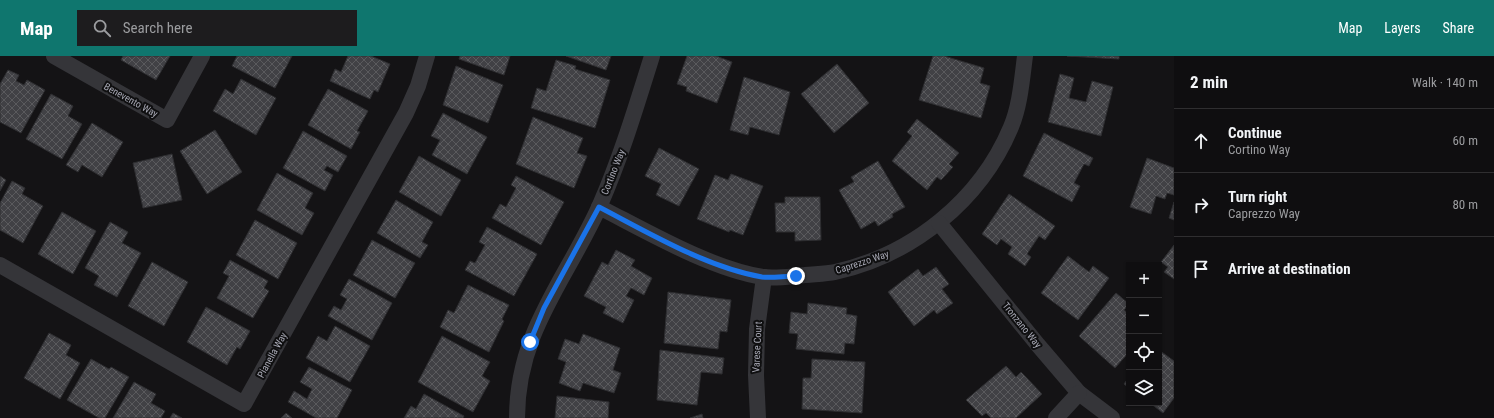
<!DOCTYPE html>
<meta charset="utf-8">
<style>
:root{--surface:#0f0e10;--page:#1d1c1e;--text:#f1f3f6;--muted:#9b9c9f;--line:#2f2e30;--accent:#0f766e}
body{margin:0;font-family:"Roboto Condensed",sans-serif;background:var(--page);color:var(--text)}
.controls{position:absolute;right:12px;bottom:12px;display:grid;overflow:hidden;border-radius:0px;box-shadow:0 1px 3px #0004}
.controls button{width:36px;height:36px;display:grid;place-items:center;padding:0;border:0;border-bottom:1px solid var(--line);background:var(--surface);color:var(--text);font:20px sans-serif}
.stop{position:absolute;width:12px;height:12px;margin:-9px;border:3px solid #1a73e8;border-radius:50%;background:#fff}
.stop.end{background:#1a73e8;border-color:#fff;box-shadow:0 1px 4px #0008}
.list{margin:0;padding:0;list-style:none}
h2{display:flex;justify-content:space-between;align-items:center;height:52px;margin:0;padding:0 16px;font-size:17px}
h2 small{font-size:13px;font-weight:400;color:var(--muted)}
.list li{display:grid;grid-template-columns:26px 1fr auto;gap:12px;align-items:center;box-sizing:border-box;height:64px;padding:0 16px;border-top:1px solid var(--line)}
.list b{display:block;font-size:15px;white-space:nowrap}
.list p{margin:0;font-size:13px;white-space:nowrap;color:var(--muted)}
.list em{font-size:13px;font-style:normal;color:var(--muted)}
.icon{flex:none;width:22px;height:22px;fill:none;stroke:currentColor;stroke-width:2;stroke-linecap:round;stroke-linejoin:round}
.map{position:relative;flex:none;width:1174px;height:362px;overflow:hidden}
header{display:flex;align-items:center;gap:24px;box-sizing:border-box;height:56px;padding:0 20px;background:var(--accent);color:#fff}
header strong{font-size:19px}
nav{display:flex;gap:22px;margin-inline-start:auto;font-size:14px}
.search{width:280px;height:36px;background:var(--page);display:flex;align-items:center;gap:10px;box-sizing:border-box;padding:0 14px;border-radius:0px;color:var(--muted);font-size:15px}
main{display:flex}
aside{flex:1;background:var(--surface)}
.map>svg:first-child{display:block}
</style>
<header>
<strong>Map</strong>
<div class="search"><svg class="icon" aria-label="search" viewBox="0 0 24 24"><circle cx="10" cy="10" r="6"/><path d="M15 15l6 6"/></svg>Search here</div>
<nav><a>Map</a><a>Layers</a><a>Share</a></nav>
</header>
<main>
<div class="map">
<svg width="1174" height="362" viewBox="0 0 1174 362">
<defs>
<pattern id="building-cross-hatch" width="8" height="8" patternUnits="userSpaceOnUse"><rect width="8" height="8" fill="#414145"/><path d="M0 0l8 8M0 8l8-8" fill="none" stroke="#5a5a5d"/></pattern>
</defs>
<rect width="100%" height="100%" fill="#141315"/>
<g fill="url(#building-cross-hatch)" stroke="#2e2e31">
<polygon points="123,0 170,0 156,24 121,4"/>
<polygon points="237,0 292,0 275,32 232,10"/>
<polygon points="348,0 371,0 390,8 378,36 374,34 370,43 330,25 335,13 341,16"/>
<polygon points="460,0 510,0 504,19 459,3"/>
<polygon points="566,0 611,0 606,14"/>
<polygon points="687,0 716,0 732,6 717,47 686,35 687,31 677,28"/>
<polygon points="933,0 944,0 984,12 980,27 990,30 981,62 919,44"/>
<polygon points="1067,0 1119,0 1119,3"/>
<polygon points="556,4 576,10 575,13 610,24 595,72 531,52 537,32 546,35"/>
<polygon points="837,8 869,47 834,77 801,38"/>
<polygon points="456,10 503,29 488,67 443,49"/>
<polygon points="8,14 19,19 16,25 24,29 27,24 45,34 21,77 0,66 0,28"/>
<polygon points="1060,18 1074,22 1069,42 1086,46 1092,25 1113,31 1101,80 1048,66"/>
<polygon points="744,21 790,36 779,79 750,71 748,79 730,74"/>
<polygon points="241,23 276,42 256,79 213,55 225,33 233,38"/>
<polygon points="328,33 368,55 357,75 360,76 351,93 308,69"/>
<polygon points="51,38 73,50 68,60 82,68 62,103 26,83"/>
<polygon points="443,57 487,81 467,118 432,99 440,84 431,80"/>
<polygon points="533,61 583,82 577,97 587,100 574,132 516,108"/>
<polygon points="917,63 959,97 949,108 953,111 941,124 937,121 927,134 892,105 912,80 907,76"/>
<polygon points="92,67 123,86 102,121 82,109 78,116 66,109"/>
<polygon points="215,74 242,116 207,138 180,95"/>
<polygon points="303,75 347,100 338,116 327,110 324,114 333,119 325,135 283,112"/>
<polygon points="1044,77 1093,102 1089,110 1084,108 1074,127 1080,130 1072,146 1023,120"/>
<polygon points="659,92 699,113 679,150 656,139 661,128 645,120"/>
<polygon points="172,98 182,144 143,152 133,107"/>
<polygon points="419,100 461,124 441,160 399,136"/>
<polygon points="1147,102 1174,112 1174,139 1167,137 1165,143 1156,140 1151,158 1130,151"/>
<polygon points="878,105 905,151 892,158 893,161 878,170 875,165 861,173 839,134 854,126 851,121"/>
<polygon points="277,117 313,137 305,152 314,157 302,179 257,154"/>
<polygon points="731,118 763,130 743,179 730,174 729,176 697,163 715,119 728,124"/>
<polygon points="0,120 6,124 0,135"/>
<polygon points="516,120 564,146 541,189 492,162 500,148 506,151 516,132 511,129"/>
<polygon points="12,125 25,132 22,138 43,150 23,187 0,174 0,147"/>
<polygon points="1009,138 1055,170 1045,184 1039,180 1027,198 1031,201 1025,210 1008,198 1012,191 1001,183 997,189 982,178"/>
<polygon points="785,141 820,141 821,184 795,185 795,176 776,176 775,147 785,147"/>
<polygon points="396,144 433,166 422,186 428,189 420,202 377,177"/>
<polygon points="1174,146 1174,164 1169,162"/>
<polygon points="62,156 96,175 73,218 38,198"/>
<polygon points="255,164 297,187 278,223 236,199"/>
<polygon points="110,166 128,176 122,187 141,197 117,241 94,229 99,220 85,212"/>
<polygon points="487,171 537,198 514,240 465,214 470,205 475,207 485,189 479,186"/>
<polygon points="372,184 415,207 395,242 353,219"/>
<polygon points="1174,189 1174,223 1164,216 1168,211 1161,206"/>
<polygon points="616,194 635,204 631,210 652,222 644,239 631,232 626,240 634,244 623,267 603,257 606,251 584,240 602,206 608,209"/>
<polygon points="1068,200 1089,216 1093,210 1109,222 1078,264 1041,237"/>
<polygon points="230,204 268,225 264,232 269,235 253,262 217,242 229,220 223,217"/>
<polygon points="152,206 188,226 164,270 128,250"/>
<polygon points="936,211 949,228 942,233 953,247 937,258 934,254 914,270 888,236 918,213 923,220"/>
<polygon points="349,223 392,247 372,284 328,260 334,250 341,254 347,243 340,239"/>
<polygon points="468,229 509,249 502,263 504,265 489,296 440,271 448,254 454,257"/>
<polygon points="668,236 731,244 727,276 720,275 718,293 664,287"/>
<polygon points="1116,237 1129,248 1124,254 1129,258 1129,296 1115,312 1079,280"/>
<polygon points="808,247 847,252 846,258 857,260 854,288 845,287 844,298 796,293 798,278 789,277 791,256 807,258"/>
<polygon points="206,251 250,275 240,293 237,291 227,309 187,286"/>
<polygon points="335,270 370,290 350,326 306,302 318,280 327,285"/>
<polygon points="49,277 71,289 66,299 80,307 60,343 24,322"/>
<polygon points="583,278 620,292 613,314 621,317 614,337 583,327 580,335 559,327 566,306 558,303 565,283 579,288"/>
<polygon points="442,280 490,306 482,320 490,325 473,356 418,326"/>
<polygon points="660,294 724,302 722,318 701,316 697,349 657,344"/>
<polygon points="1159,294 1174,305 1174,342 1163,357 1150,347 1159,347"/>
<polygon points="91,303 109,313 111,311 129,321 105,362 99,362 67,344"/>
<polygon points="812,303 865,306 862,357 802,353 803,322 811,322"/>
<polygon points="1006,310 1016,321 1021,316 1042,338 1016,362 991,362 986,357 982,360 966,344"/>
<polygon points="309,311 352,334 337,362 316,362 288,346 294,335 307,343 312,333 300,326"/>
<polygon points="1129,321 1129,332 1124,328"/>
<polygon points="134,326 156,338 151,347 165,355 161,362 113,362"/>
<polygon points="424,338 464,360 463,362 404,362 411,350 416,353"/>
<polygon points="557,340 609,346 608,362 555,362"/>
<polygon points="173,357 182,362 170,362"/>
<polygon points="286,357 292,362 281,362"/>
<polygon points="702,358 703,362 690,362"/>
</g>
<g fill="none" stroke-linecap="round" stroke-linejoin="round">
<g stroke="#353539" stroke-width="16">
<polyline points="54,0 167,64 202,0"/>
<path d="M599,151C646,175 711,213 763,221C776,223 792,220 805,219C815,218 826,218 835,216C912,199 980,145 1011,71C1020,50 1022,23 1025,0"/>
<polyline points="939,167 1038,289 1079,337 1112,362"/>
<polyline points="0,209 244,348 406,57 418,30 427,0"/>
<path d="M517,362C517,275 567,223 600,149C621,101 636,51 652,0"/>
<polyline points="758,362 756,319 757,273 764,221"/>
<polyline points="1056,362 1079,337"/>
</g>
</g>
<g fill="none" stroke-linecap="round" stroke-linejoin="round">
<path stroke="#1a73e8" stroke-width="5" d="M530,286L544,252L599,151C649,177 706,211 762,221C773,222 785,220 796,220"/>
</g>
<g text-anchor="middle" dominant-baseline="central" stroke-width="4" stroke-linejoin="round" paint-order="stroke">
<g font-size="10" fill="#a7a8b4" stroke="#0f0f10">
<text transform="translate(131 44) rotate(29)">Benevento Way</text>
<text transform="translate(613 116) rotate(-68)">Cortino Way</text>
<text transform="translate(862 206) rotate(-18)">Caprezzo Way</text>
<text transform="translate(1022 269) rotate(51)">Tronzano Way</text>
<text transform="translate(757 291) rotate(-87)">Varese Court</text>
<text transform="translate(272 299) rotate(-61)">Pianella Way</text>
</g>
</g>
</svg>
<div class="controls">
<button>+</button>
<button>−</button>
<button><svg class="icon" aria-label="locate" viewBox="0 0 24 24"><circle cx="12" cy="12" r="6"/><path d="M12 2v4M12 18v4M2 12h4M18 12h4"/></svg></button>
<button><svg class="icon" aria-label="layers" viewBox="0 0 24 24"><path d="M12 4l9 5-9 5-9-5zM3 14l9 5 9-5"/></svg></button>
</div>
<div class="stop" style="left:530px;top:286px"></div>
<div class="stop end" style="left:796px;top:220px"></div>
</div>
<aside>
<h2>2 min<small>Walk · 140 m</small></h2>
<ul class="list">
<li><svg class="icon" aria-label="ahead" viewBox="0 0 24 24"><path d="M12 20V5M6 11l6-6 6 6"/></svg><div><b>Continue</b><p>Cortino Way</p></div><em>60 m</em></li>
<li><svg class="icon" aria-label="right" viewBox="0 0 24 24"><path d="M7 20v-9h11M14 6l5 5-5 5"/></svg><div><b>Turn right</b><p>Caprezzo Way</p></div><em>80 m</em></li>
<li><svg class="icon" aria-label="arrive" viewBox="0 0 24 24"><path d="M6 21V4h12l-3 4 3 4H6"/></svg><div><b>Arrive at destination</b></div></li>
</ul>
</aside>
</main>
